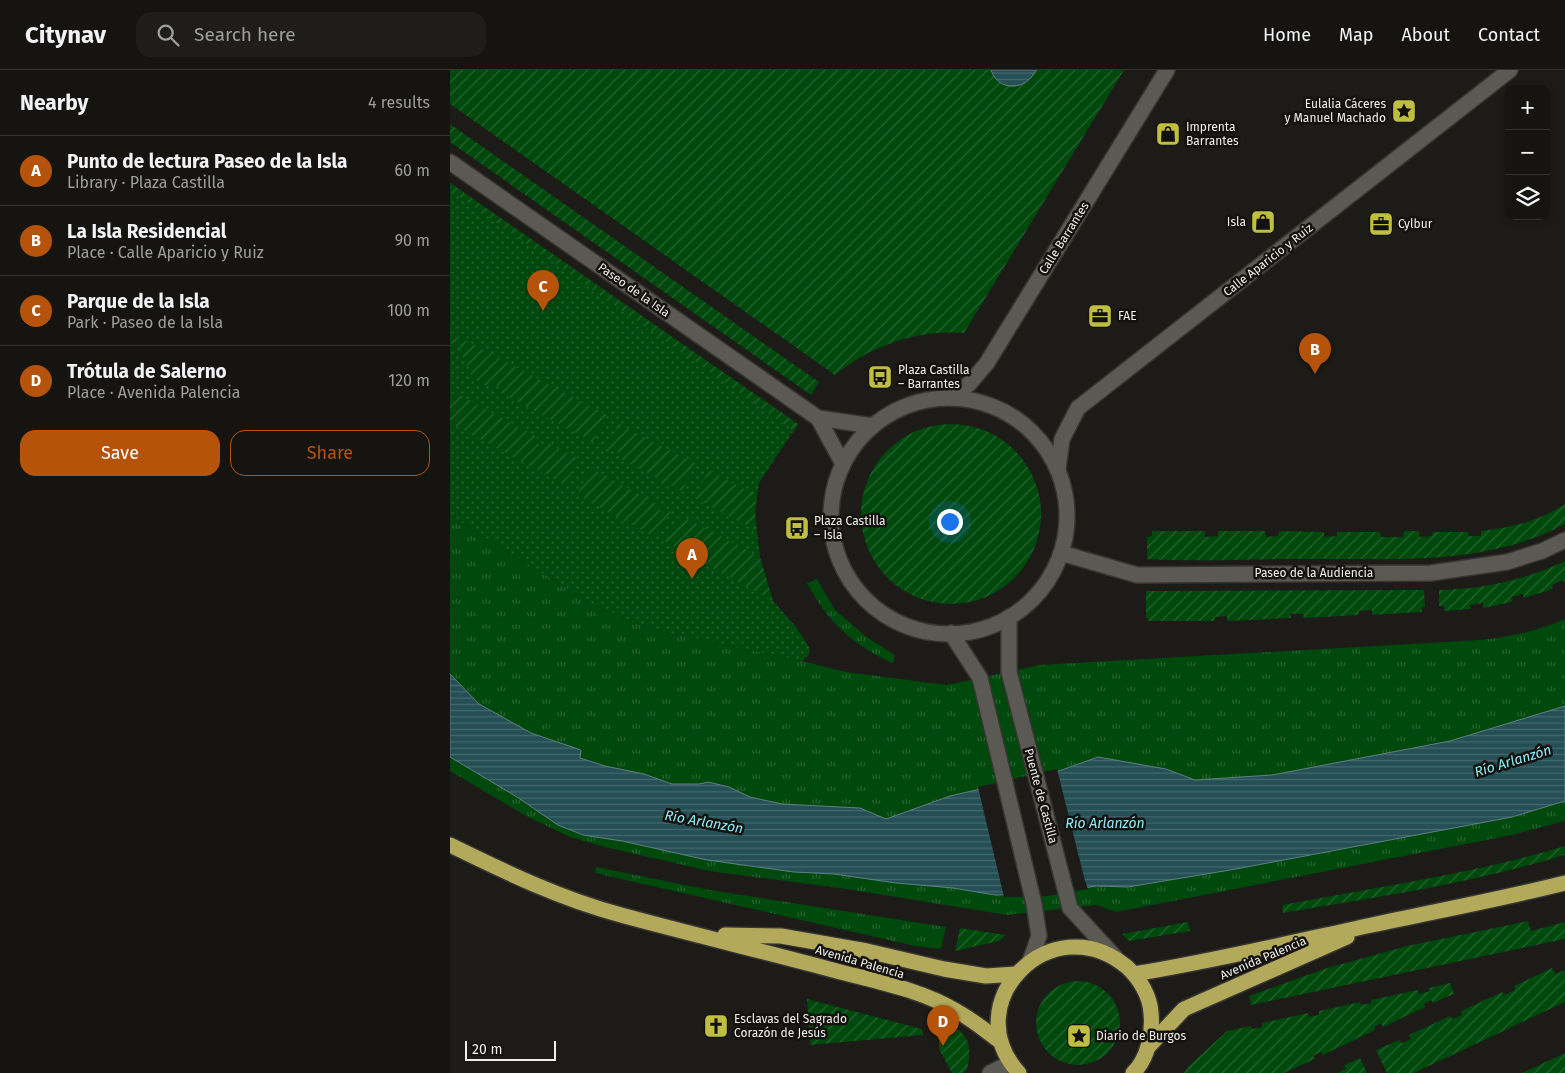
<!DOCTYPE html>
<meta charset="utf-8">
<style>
:root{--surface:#151411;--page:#1e1d1a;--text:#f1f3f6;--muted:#9d9e9f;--line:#343331;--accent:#b45309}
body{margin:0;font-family:"Fira Sans",sans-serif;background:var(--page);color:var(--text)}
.controls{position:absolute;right:15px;top:15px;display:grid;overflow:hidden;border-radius:10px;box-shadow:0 2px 8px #0003}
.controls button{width:45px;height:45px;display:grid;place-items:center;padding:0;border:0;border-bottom:1px solid var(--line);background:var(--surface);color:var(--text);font:25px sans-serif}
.scale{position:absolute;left:15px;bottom:12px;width:91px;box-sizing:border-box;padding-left:5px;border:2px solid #f0efec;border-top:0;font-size:14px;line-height:18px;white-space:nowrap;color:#f0efec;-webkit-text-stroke:4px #13120e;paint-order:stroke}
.you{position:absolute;left:499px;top:451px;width:18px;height:18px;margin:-12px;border:4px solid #fff;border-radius:50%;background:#1a73e8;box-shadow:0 0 0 8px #1a73e833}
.badge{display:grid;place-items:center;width:32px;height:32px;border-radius:50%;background:var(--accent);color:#fff;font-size:16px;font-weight:700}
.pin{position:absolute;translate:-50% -41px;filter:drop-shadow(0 1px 2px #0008)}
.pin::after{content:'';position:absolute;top:26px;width:18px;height:15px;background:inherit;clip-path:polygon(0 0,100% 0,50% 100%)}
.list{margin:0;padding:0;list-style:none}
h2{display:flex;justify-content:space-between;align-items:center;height:65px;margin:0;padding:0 20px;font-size:21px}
h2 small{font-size:16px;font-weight:400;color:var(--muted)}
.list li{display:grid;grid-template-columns:32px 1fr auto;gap:15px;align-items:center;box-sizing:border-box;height:70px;padding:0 20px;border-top:1px solid var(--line)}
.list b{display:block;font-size:19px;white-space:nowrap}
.list p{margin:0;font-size:16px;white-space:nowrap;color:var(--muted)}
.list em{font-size:16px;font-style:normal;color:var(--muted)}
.actions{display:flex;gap:10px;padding:15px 20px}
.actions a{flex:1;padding:11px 0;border:1px solid var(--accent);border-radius:15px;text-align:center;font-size:18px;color:var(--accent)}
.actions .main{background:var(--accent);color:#fff}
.icon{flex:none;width:28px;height:28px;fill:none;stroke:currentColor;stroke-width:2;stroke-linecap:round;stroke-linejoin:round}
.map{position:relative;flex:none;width:1115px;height:1003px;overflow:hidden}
header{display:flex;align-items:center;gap:30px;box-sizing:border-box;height:70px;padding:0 25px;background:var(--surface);border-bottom:1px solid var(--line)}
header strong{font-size:24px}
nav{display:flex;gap:28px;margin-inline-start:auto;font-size:18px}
.search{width:350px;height:45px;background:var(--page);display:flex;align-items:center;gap:12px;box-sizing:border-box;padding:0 18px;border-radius:15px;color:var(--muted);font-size:19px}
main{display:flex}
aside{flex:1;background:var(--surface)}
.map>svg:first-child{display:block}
</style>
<header>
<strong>Citynav</strong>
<div class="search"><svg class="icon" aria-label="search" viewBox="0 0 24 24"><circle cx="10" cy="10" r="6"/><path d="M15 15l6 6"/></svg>Search here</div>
<nav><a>Home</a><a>Map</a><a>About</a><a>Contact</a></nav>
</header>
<main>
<aside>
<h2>Nearby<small>4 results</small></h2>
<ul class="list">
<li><span class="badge">A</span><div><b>Punto de lectura Paseo de la Isla</b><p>Library · Plaza Castilla</p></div><em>60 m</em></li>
<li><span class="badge">B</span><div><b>La Isla Residencial</b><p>Place · Calle Aparicio y Ruiz</p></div><em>90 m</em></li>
<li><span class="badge">C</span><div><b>Parque de la Isla</b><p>Park · Paseo de la Isla</p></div><em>100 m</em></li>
<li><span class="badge">D</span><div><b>Trótula de Salerno</b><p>Place · Avenida Palencia</p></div><em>120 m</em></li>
</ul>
<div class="actions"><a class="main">Save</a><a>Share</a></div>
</aside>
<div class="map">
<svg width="1115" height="1003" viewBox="0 0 1115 1003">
<defs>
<pattern id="grass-tufts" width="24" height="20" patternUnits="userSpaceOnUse" patternTransform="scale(1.25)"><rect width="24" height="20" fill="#00490d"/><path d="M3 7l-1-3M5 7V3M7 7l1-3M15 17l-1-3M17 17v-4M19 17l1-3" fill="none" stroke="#266430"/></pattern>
<pattern id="park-dots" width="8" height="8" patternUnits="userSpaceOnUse" patternTransform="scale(1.25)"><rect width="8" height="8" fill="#00490d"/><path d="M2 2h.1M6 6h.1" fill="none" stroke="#266430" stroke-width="1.8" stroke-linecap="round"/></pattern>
<pattern id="garden-furrows" width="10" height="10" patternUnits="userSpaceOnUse" patternTransform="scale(1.25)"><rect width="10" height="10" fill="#00490d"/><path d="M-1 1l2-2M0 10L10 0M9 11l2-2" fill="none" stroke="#266430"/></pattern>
<pattern id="water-rules" width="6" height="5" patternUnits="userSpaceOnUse" patternTransform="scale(1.25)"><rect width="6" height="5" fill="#244f55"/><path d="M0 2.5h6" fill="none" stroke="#44696e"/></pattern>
</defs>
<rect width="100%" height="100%" fill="#1c1b17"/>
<g fill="url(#grass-tufts)">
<path d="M0,445L137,531L182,552L210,561L352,591L396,602L497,615L590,595L1030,570C1059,567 1088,561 1115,549V751L1062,765L666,842L646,835L557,845L397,819L259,801L155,777L120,767L76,746L0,701Z"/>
<path d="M367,509L385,540L418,568L445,585L443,593C403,576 377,551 357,513Z"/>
<polygon points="146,797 260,820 496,857 491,879 465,876 145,803"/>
</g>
<polygon fill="url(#park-dots)" points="0,113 348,354 309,413 305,442 310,487 323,531 346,557 359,577 360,582 358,586 352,591 210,561 182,552 137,531 0,445"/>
<g fill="url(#garden-furrows)">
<path d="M0,0H674L514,263C468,259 420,276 385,305L0,34Z"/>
<polygon points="0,54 369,312 361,325 0,72"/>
<polygon points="0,113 348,354 344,361 0,120"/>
<path d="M0,262L157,345L143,372L49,322L51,318L42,313L39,317L22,308C18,293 12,282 0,273Z"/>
<polygon points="8,324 87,367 85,372 93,377 97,372 129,389 115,415 0,353 0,326"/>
<polygon points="169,354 246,394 232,421 169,388 171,384 162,379 160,383 154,380"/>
<circle cx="501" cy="444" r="90"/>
<polygon points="141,398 209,435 208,439 215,444 218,439 221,441 206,468 127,425"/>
<polygon points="259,400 307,426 305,442 306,460 244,428"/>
<path d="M1115,434V454C1034,497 944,488 856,489C803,489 749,492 697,489V467L702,466V461H755V467L768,466V461H815L816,467L828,466L829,461L874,462V467L887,466V462H930L931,467H953L954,461H969L970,467L982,466L983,462H1018L1019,466H1031V461C1060,458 1090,451 1115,434Z"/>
<polygon points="230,445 310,487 323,531 215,472"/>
<path d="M1115,491V514L1113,510L1102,515L1103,519L1074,528L1073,524L1061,527L1062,532L1033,538V533L1020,535L1021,539L994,541V536H989V520C1033,519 1075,510 1115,491Z"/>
<polygon points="974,520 975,537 972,537 972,542 922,545 922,540 909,541 909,545 854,548 853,544 841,544 841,548 777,551 777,546 765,547 764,551 698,551 698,548 696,548 696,521"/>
<path d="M1115,776V785C1023,813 928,827 833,843L832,835C926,817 1023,804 1115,776Z"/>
<polygon points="1078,851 1081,861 1115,852 1115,869 801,935 799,926 874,899 957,876"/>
<polygon points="738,852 740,861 679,871 672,864"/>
<polygon points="510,858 556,865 549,871 505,881"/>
<polygon points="1102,898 1106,904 1115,900 1115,932 964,1003 937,1003 926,980 949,970 952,973 961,969 959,965 1000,946 1002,949 1012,945 1011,941 1052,922 1054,925 1065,920 1064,916"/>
<circle cx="628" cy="953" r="42"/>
<polygon points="1000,913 1004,924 983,933 981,930 974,934 975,937 933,957 931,953 924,957 925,960 873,985 871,982 863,986 865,989 834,1003 734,1003 738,997 777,961 801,956 802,959 812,957 812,953 858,943 859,947 869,945 869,941 910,932 911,935 922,933 921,930 968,920 969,924 980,921 979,918"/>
<polygon points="357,929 472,959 473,965 360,975"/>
<path d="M494,950C518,963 523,973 517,1000L513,1003H502L489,979V953Z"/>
<polygon points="1115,983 1115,1003 1072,1003"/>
<polygon points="910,988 917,1003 887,1003 896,999 894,995"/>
</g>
<g fill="url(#water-rules)" stroke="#617f82">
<path d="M541,0H586C577,20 549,23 541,0Z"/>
<polygon points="0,604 29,634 81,663 131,680 130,688 155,696 194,704 222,714 249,714 258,712 279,717 300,727 332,734 410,738 436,749 500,726 609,701 648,687 716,699 745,710 822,705 1000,671 1115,636 1115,731 1062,747 786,799 678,817 646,816 598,824 545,825 503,818 446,813 384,804 344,802 257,790 172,771 133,765 108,755 67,727 0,687"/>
</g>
<polygon fill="#1c1b17" points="607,699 635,811 638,819 598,826 554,827 528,717"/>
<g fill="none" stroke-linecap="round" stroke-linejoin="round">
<defs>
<g id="minor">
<polyline points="0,92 368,348 423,356"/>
<polyline points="501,328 520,313 537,293 717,0"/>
<circle cx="499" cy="446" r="118"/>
<polyline points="368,348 393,394"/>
<polyline points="608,399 612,369 628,338 1060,0"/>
<polyline points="611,483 687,505 981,503 1057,492 1092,481 1115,470"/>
<polyline points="559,547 559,602 620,838 666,888"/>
<polyline points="501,563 530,608 584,834 589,866 580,891"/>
<polyline points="540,1003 560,993"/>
</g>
<g id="highway">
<path d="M0,775C55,802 111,829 171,845C241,864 312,881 383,900C424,911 470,919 508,942C523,950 537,962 551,972"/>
<polyline points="275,865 331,866 417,881 494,899 536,906 566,904"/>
<path d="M684,904C764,891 843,872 922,855C987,841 1051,829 1115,813"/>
<polyline points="699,976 734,939 897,867"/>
<path d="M569,1003C505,933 602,834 677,897C690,909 700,926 701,943C703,963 698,989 683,1003"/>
</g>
</defs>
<use href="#minor" stroke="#363532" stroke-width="18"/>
<use href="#highway" stroke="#363532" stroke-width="18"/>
<use href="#minor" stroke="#5a5954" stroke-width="15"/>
<use href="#highway" stroke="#b3a95b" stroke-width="15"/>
</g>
<defs>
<symbol id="sight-square" viewBox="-11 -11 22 22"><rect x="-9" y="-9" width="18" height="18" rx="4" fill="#c0be41" stroke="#13120e"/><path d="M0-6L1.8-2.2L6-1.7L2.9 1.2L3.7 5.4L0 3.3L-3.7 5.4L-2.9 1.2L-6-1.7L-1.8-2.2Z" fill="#111"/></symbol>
<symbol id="shop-square" viewBox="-11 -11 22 22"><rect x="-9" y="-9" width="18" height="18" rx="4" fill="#c0be41" stroke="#13120e"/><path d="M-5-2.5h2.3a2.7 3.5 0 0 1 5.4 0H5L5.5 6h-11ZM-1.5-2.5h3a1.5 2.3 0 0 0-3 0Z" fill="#111"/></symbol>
<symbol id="office-square" viewBox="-11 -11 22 22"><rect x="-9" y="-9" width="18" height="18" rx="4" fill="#c0be41" stroke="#13120e"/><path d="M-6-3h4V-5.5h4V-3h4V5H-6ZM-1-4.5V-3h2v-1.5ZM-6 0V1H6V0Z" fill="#111"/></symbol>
<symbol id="bus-square" viewBox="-11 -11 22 22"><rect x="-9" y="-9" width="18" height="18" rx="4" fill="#c0be41" stroke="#13120e"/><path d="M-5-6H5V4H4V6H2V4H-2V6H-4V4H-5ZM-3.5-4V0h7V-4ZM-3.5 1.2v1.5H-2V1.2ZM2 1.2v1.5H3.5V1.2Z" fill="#111"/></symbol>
<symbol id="church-square" viewBox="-11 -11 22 22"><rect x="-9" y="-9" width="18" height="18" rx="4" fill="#c0be41" stroke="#13120e"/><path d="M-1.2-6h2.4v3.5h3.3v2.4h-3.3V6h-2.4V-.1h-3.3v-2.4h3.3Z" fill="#111"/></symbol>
</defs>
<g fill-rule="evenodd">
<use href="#sight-square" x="940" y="27" width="28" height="28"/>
<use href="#shop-square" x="704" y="50" width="28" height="28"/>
<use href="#shop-square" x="799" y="138" width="28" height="28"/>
<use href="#office-square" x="917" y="140" width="28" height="28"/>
<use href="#office-square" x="636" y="232" width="28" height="28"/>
<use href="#bus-square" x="416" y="293" width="28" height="28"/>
<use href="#bus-square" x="333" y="444" width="28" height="28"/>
<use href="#church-square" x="252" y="942" width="28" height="28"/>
<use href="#sight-square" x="615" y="952" width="28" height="28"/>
</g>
<g text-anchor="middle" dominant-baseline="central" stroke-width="5" stroke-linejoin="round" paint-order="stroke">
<g font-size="12" fill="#f0efec" stroke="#13120e" text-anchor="start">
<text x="936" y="34" text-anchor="end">Eulalia Cáceres<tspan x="936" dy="14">y Manuel Machado</tspan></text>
<text x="736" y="57">Imprenta<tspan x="736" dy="14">Barrantes</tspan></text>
<text x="796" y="152" text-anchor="end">Isla</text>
<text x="948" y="154">Cylbur</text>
<text x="668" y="246">FAE</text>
<text x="448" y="300">Plaza Castilla<tspan x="448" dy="14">– Barrantes</tspan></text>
<text x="364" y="451">Plaza Castilla<tspan x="364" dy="14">– Isla</tspan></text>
<text x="284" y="949">Esclavas del Sagrado<tspan x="284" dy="14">Corazón de Jesús</tspan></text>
<text x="646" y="966">Diario de Burgos</text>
</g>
<g font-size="12" fill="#f0efec" stroke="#13120e">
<text transform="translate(614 168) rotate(-58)">Calle Barrantes</text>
<text transform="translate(818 190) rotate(-38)">Calle Aparicio y Ruiz</text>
<text transform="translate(184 220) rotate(35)">Paseo de la Isla</text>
<text x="864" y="503">Paseo de la Audiencia</text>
<text transform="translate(591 726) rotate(75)">Puente de Castilla</text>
<text transform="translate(813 888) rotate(-23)">Avenida Palencia</text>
<text transform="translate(410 892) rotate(16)">Avenida Palencia</text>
</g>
<g font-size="14" font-style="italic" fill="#8debf8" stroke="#13120e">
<text transform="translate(1063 691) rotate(-17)">Río Arlanzón</text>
<text transform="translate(254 752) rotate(10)">Río Arlanzón</text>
<text x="655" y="753">Río Arlanzón</text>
</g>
</g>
</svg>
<div class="controls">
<button>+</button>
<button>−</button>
<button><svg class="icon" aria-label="layers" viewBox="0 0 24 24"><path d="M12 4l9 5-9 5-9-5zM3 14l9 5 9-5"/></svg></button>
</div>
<div class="scale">20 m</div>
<div class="you"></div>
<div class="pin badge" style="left:242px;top:509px">A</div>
<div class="pin badge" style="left:865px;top:304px">B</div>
<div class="pin badge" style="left:93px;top:241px">C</div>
<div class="pin badge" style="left:493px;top:976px">D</div>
</div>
</main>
